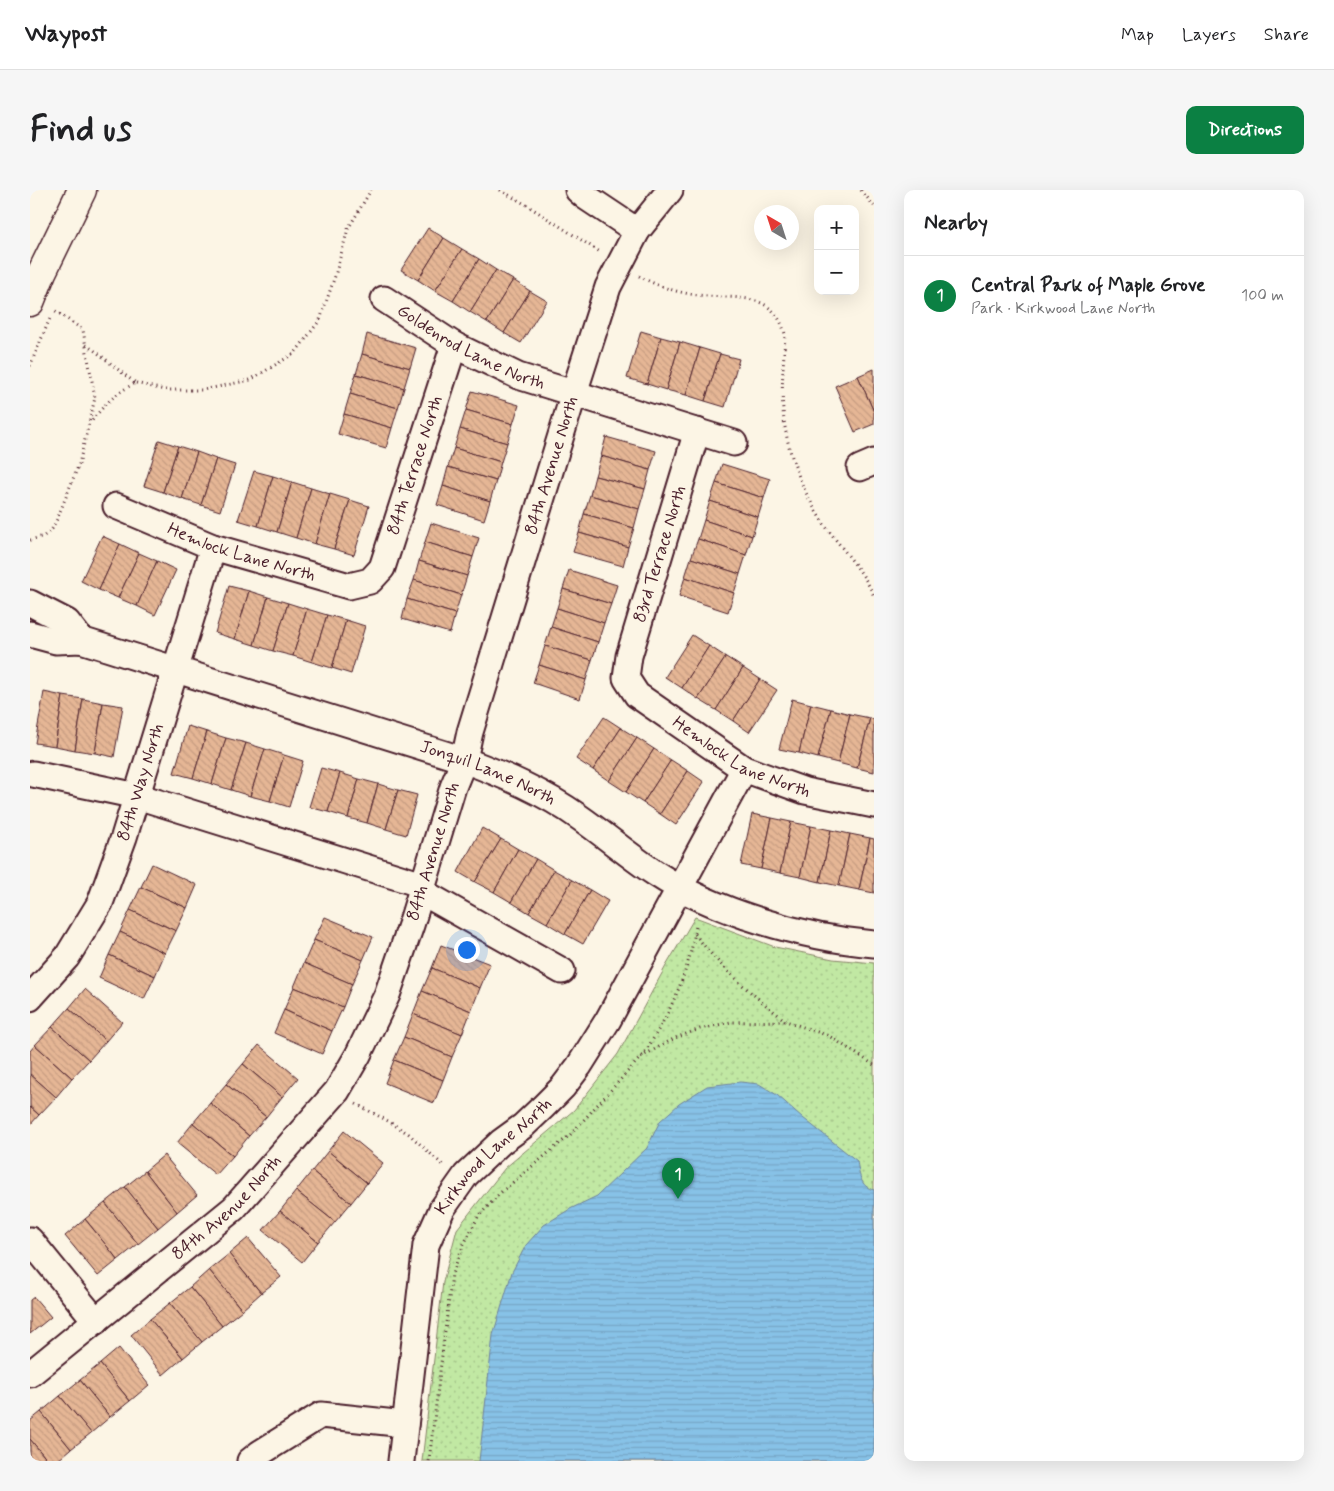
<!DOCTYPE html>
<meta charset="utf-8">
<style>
:root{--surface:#fff;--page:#f6f6f6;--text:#202124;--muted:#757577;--line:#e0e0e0;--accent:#0b8043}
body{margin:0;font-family:Mynerve,sans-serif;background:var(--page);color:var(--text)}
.controls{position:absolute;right:15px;top:15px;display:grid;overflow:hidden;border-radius:10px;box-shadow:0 5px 20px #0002}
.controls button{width:45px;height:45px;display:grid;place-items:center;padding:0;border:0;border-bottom:1px solid var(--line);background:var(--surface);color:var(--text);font:25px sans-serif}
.compass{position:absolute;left:724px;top:15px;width:45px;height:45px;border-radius:50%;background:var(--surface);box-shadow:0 5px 20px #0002;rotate:321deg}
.you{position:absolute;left:436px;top:759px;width:18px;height:18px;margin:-12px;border:4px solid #fff;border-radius:50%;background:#1a73e8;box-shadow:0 0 0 8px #1a73e833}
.badge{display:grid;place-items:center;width:32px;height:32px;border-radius:50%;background:var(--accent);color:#fff;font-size:16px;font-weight:700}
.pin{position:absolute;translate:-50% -41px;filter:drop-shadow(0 1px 2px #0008)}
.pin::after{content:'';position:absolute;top:26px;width:18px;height:15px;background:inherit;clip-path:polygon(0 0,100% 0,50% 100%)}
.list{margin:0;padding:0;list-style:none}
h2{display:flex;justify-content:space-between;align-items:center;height:65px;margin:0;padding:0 20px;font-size:21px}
h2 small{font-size:16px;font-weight:400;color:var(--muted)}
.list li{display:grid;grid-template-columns:32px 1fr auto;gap:15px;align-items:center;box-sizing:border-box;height:80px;padding:0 20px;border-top:1px solid var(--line)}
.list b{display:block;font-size:19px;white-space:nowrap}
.list p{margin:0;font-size:16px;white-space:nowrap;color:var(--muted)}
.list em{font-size:16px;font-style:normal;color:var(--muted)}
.map{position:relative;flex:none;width:844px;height:1271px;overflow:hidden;border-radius:10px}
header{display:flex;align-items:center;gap:30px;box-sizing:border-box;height:70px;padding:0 25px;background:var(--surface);border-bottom:1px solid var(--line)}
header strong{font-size:24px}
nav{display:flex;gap:28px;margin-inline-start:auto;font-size:18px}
.intro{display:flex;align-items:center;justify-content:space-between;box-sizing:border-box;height:120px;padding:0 30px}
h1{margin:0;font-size:35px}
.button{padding:12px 22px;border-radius:10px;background:var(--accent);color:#fff;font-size:18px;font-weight:700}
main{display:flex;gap:30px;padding:0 30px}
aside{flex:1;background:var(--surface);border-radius:10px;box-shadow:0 5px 20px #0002}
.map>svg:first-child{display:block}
</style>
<header>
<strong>Waypost</strong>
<nav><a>Map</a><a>Layers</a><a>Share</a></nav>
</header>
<div class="intro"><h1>Find us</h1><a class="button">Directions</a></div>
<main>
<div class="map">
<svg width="844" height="1271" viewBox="0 0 844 1271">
<defs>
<pattern id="grass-dots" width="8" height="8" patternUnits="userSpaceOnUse" patternTransform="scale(1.25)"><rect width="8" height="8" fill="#c1e8a3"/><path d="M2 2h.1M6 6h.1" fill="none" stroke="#a7c78c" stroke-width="1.8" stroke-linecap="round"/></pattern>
<pattern id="water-rules" width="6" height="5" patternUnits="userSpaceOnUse" patternTransform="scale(1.25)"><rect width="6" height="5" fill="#87c2e7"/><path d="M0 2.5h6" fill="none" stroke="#76a6c6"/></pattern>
<pattern id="building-back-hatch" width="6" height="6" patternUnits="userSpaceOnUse" patternTransform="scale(1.25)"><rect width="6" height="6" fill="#e5b695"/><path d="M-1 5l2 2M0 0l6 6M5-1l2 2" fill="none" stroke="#c69c81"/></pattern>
</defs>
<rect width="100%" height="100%" fill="#fcf5e5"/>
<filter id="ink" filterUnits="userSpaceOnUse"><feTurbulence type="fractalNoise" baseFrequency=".02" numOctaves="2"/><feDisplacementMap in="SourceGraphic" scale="10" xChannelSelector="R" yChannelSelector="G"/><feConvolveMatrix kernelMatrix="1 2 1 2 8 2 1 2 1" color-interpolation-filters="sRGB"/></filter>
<g filter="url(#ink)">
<polygon fill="url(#grass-dots)" stroke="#868467" points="665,727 745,757 803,769 844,773 844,1271 392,1271 413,1092 427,1039 475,978 544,920 588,864 636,776"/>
<path fill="url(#water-rules)" stroke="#6f819c" d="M710,892L729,894L747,905L773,928L827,971C829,983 830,997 844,1000V1271H449L463,1145L482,1082L496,1055L514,1035L540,1019L567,1006L617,958L630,931L649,914L677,896Z"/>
<g fill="url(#building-back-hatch)" stroke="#4a1f2b">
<polygon points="398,38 414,48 388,90 371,80"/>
<polygon points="414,48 432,59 405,101 388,90"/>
<polygon points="432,59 449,69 423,111 405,101"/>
<polygon points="449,69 466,80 440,122 423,111"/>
<polygon points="466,80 483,90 457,132 440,122"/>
<polygon points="483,90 500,101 474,143 457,132"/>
<polygon points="500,101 517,111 491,153 474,143"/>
<polygon points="611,141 631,147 617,194 597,188"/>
<polygon points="337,144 386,158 380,178 332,164"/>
<polygon points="631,147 650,152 636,200 617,194"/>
<polygon points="650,152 670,158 656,205 636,200"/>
<polygon points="670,158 690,164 675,211 656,205"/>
<polygon points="332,164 380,178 374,198 326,184"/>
<polygon points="690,164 709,169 695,217 675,211"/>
<polygon points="844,179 844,222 828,186"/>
<polygon points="326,184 374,198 368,218 320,204"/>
<polygon points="828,186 844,222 844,234 825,242 805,196"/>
<polygon points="442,201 489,215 483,234 436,220"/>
<polygon points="320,204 368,218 362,238 314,224"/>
<polygon points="436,220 483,234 477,253 430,239"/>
<polygon points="314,224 362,238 356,258 308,244"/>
<polygon points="430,239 477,253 471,272 424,258"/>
<polygon points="576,247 626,261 620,280 571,266"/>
<polygon points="129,250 148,256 133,302 114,296"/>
<polygon points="148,256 167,262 152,309 133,302"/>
<polygon points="424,258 471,272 466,291 418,277"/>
<polygon points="167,262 186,269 171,315 152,309"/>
<polygon points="571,266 620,280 615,299 565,286"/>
<polygon points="186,269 205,275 190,321 171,315"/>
<polygon points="692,274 740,289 734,308 686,293"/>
<polygon points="418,277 466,291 460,311 413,296"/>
<polygon points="224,281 243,286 228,336 208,330"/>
<polygon points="243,286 262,292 247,342 228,336"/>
<polygon points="565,286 615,299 609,319 560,305"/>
<polygon points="262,292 281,298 266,348 247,342"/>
<polygon points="686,293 734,308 728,327 680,311"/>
<polygon points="413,296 460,311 454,330 407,315"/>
<polygon points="281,298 300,304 285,354 266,348"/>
<polygon points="300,304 320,310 304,359 285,354"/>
<polygon points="560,305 609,319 604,338 554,324"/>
<polygon points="320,310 339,316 324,365 304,359"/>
<polygon points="680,311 728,327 722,346 674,330"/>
<polygon points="554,324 604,338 598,357 549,343"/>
<polygon points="674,330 722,346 716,365 668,349"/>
<polygon points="401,333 449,348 443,367 395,352"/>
<polygon points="549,343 598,357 593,376 543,362"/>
<polygon points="72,346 90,354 69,400 51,391"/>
<polygon points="668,349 716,365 710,384 661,368"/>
<polygon points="395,352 443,367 437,386 389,371"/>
<polygon points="90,354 109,363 88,408 69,400"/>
<polygon points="109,363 127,371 107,416 88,408"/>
<polygon points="661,368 710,384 704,403 655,387"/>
<polygon points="127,371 146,380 125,425 107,416"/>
<polygon points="389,371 437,386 431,405 384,390"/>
<polygon points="539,380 587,395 581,414 533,399"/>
<polygon points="655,387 704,403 698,422 649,406"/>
<polygon points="384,390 431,405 425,424 377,409"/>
<polygon points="199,396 219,401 205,449 185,443"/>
<polygon points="533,399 581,414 574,433 527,418"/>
<polygon points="219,401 238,407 224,455 205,449"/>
<polygon points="238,407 258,413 243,461 224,455"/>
<polygon points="377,409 425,424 420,443 372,429"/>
<polygon points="258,413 277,419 263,466 243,461"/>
<polygon points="527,418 574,433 568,452 521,437"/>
<polygon points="277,419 297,425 282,472 263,466"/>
<polygon points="297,425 316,430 302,478 282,472"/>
<polygon points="316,430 335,436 321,484 302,478"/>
<polygon points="521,437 568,452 562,470 515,456"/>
<polygon points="662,445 679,456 652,498 635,487"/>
<polygon points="515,456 562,470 556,490 509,475"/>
<polygon points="679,456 696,467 668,509 652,498"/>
<polygon points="696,467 713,478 686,520 668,509"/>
<polygon points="509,475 556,490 550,509 503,493"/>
<polygon points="713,478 730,489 703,531 686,520"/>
<polygon points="730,489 747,500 719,542 703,531"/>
<polygon points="14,502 33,506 25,556 5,553"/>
<polygon points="33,506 53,509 45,560 25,556"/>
<polygon points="53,509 73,513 65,563 45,560"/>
<polygon points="762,509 781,514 769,563 749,559"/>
<polygon points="73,513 93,516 84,567 65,563"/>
<polygon points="781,514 801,519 788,568 769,563"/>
<polygon points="801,519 820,524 808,573 788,568"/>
<polygon points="820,524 840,528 827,578 808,573"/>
<polygon points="574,527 591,538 563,580 546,569"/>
<polygon points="840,528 844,530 844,582 827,578"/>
<polygon points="158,536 177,542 163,588 144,583"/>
<polygon points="591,538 607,548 579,591 563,580"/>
<polygon points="177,542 196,548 182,594 163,588"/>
<polygon points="196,548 216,553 201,600 182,594"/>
<polygon points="607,548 624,559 596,602 579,591"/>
<polygon points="216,553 235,559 220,606 201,600"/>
<polygon points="235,559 254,565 240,611 220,606"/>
<polygon points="624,559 641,570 613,613 596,602"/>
<polygon points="254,565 273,571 259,617 240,611"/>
<polygon points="641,570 658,581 630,624 613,613"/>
<polygon points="291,578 310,583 298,622 279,617"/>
<polygon points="658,581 674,592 646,635 630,624"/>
<polygon points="310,583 329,589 318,628 298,622"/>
<polygon points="329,589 348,594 337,633 318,628"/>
<polygon points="348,594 368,600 356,639 337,633"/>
<polygon points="368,600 387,605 376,645 356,639"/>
<polygon points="722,624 742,628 731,679 711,675"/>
<polygon points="742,628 761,632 750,683 731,679"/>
<polygon points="761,632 781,636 770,687 750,683"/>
<polygon points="781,636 801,640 790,692 770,687"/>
<polygon points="452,638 471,649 445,692 428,682"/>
<polygon points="801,640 820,644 809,696 790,692"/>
<polygon points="820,644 840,648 829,700 809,696"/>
<polygon points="840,648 844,649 844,703 829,700"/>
<polygon points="471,649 488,659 464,702 445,692"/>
<polygon points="488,659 506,669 481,712 464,702"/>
<polygon points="506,669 524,680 499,723 481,712"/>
<polygon points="122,674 167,695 157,718 111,697"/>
<polygon points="524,680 542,690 517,733 499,723"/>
<polygon points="542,690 560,700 535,744 517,733"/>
<polygon points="111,697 157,718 146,741 100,720"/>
<polygon points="560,700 578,711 553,754 535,744"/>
<polygon points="100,720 146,741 135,763 90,742"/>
<polygon points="295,727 343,747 333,770 284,750"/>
<polygon points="90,742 135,763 125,786 79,765"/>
<polygon points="284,750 333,770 322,794 274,773"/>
<polygon points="411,755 460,774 450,798 402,778"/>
<polygon points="79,765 125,786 114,809 69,788"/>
<polygon points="274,773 322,794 313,817 264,797"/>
<polygon points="402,778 450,798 441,821 392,801"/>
<polygon points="264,797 313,817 302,841 254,820"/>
<polygon points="55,799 92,832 76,851 39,818"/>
<polygon points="392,801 441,821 432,844 383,824"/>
<polygon points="39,818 76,851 59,870 22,837"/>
<polygon points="254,820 302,841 292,864 244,843"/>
<polygon points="383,824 432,844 422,867 374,847"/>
<polygon points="22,837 59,870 42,888 5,855"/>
<polygon points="374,847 422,867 413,890 364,870"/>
<polygon points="5,855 42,888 26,907 0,884 0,861"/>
<polygon points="229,855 268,888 252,907 213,874"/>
<polygon points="364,870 413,890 404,913 355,893"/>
<polygon points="213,874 252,907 236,927 196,894"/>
<polygon points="0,884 26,907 9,925 0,917"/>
<polygon points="196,894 236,927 219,946 180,913"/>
<polygon points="180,913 219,946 203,966 163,933"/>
<polygon points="0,917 9,925 0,935"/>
<polygon points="163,933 203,966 186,985 147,953"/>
<polygon points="314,941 353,973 337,993 298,961"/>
<polygon points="298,961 337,993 321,1013 282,981"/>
<polygon points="134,965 167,1005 147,1022 115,981"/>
<polygon points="115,981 147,1022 128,1038 95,997"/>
<polygon points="282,981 321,1013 305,1032 266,1001"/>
<polygon points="95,997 128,1038 108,1054 75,1013"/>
<polygon points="266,1001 305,1032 288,1052 250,1021"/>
<polygon points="75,1013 108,1054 88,1070 55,1029"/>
<polygon points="250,1021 288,1052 272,1072 233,1040"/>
<polygon points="55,1029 88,1070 68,1086 35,1046"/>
<polygon points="218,1048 251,1087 231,1103 199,1064"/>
<polygon points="199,1064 231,1103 212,1120 179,1080"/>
<polygon points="179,1080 212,1120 192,1136 160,1097"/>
<polygon points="160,1097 192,1136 172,1152 140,1113"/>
<polygon points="4,1107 21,1127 0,1144 0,1110"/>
<polygon points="140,1113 172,1152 153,1168 120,1129"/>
<polygon points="120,1129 153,1168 133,1185 101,1145"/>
<polygon points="89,1158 119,1195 100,1211 70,1174"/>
<polygon points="70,1174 100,1211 80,1227 50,1190"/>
<polygon points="50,1190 80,1227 61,1243 30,1206"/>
<polygon points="30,1206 61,1243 41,1259 11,1222"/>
<polygon points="11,1222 41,1259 27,1271 18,1271 0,1249 0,1231"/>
<polygon points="0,1249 18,1271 0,1271"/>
</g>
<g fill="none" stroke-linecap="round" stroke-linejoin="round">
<defs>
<g id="minor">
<polyline points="548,0 556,7 607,41"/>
<path id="s1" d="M354,109L424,155L488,186L704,253"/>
<path id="s2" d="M667,241L599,466L596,488L607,505L714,579L775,601L844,615"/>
<polyline points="830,278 844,272"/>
<path id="s3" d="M86,316L183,357L319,396L340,391L352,378L424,155"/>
<polyline points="0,413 37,432 51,450"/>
<path id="s4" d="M0,444L26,451L51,450L434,570C474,585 514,602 549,627C575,645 599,666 625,683C684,722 774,748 844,754"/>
<polyline points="3,584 107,606 393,695"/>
<polyline points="392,702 532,781"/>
<path id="s5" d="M0,808L37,767L70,713L94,647L183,357"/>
<polyline points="0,1050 66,1131"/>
<path id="s6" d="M0,1184L204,1018L307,901L328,865L357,805L381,735L423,597L434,570L440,542L544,203L578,97L607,41L640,0"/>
<polyline points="220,1271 230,1263 291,1225 375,1234"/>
<path id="s7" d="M371,1271L396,1055L412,1019L436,985L471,952L493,936L513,917L533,897L549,876L578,830L714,579"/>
</g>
<polyline id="major" points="0,112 12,82 52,0"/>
</defs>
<use href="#minor" stroke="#4a1f2b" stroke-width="29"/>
<use href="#major" stroke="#4a1f2b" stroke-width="31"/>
<g stroke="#4a1f2b" stroke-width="3" stroke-dasharray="1 4" stroke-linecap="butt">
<polyline points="470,0 495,14 570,62"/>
<polyline points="831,0 844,16"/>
<path d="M609,86C627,96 648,103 668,105C704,110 743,99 755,144C754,169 751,195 753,220C756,261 772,301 794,334C807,353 838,387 844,407"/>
<path d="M56,155C74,166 88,181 106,193C86,202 74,215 61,232"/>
<polyline points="0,176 21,126"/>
<polyline points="106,193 134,200 173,200 220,190 265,163 290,130 305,86 318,39 341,0"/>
<polyline points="0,350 14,346 22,339 28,327 49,274 65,208 53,140 24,120"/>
<path d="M665,744C690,778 723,805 756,831"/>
<path d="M612,866C639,826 659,784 666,735"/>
<polyline points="326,914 358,931 379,944 414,976"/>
<polyline points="399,1271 422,1084 434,1054 448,1027 470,1003 540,945 611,867 645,848 670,839 701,832 756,831 799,846 844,875"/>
</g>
<use href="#minor" stroke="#fcf5e5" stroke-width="25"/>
<use href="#major" stroke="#fcf5e5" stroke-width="28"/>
</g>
</g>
<g text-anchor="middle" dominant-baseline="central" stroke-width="4" stroke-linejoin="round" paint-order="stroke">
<g font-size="18" fill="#4a1f2b" stroke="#fcf5e5">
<text stroke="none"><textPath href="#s1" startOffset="100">Goldenrod Lane North</textPath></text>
<text stroke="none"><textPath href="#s3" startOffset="394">84th Terrace North</textPath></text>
<text stroke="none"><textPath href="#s6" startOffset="1082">84th Avenue North</textPath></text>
<text stroke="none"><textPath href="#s3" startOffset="134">Hemlock Lane North</textPath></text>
<text transform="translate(630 364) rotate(-73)">83rd Terrace North</text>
<text stroke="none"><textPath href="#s2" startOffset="400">Hemlock Lane North</textPath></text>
<text stroke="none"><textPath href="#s4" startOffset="480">Jonquil Lane North</textPath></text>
<text stroke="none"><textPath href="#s5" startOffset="246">84th Way North</textPath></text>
<text stroke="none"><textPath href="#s6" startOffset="678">84th Avenue North</textPath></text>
<text stroke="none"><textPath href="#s7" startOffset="331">Kirkwood Lane North</textPath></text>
<text stroke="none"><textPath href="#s6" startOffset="258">84th Avenue North</textPath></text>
</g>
</g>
</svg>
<div class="controls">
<button>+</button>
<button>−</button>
</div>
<svg class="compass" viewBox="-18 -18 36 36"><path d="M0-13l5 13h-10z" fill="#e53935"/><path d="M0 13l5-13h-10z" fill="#757577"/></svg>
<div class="you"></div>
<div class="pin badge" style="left:648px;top:1009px">1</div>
</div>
<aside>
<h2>Nearby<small></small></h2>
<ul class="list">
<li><span class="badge">1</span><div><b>Central Park of Maple Grove</b><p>Park · Kirkwood Lane North</p></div><em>100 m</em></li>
</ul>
</aside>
</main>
